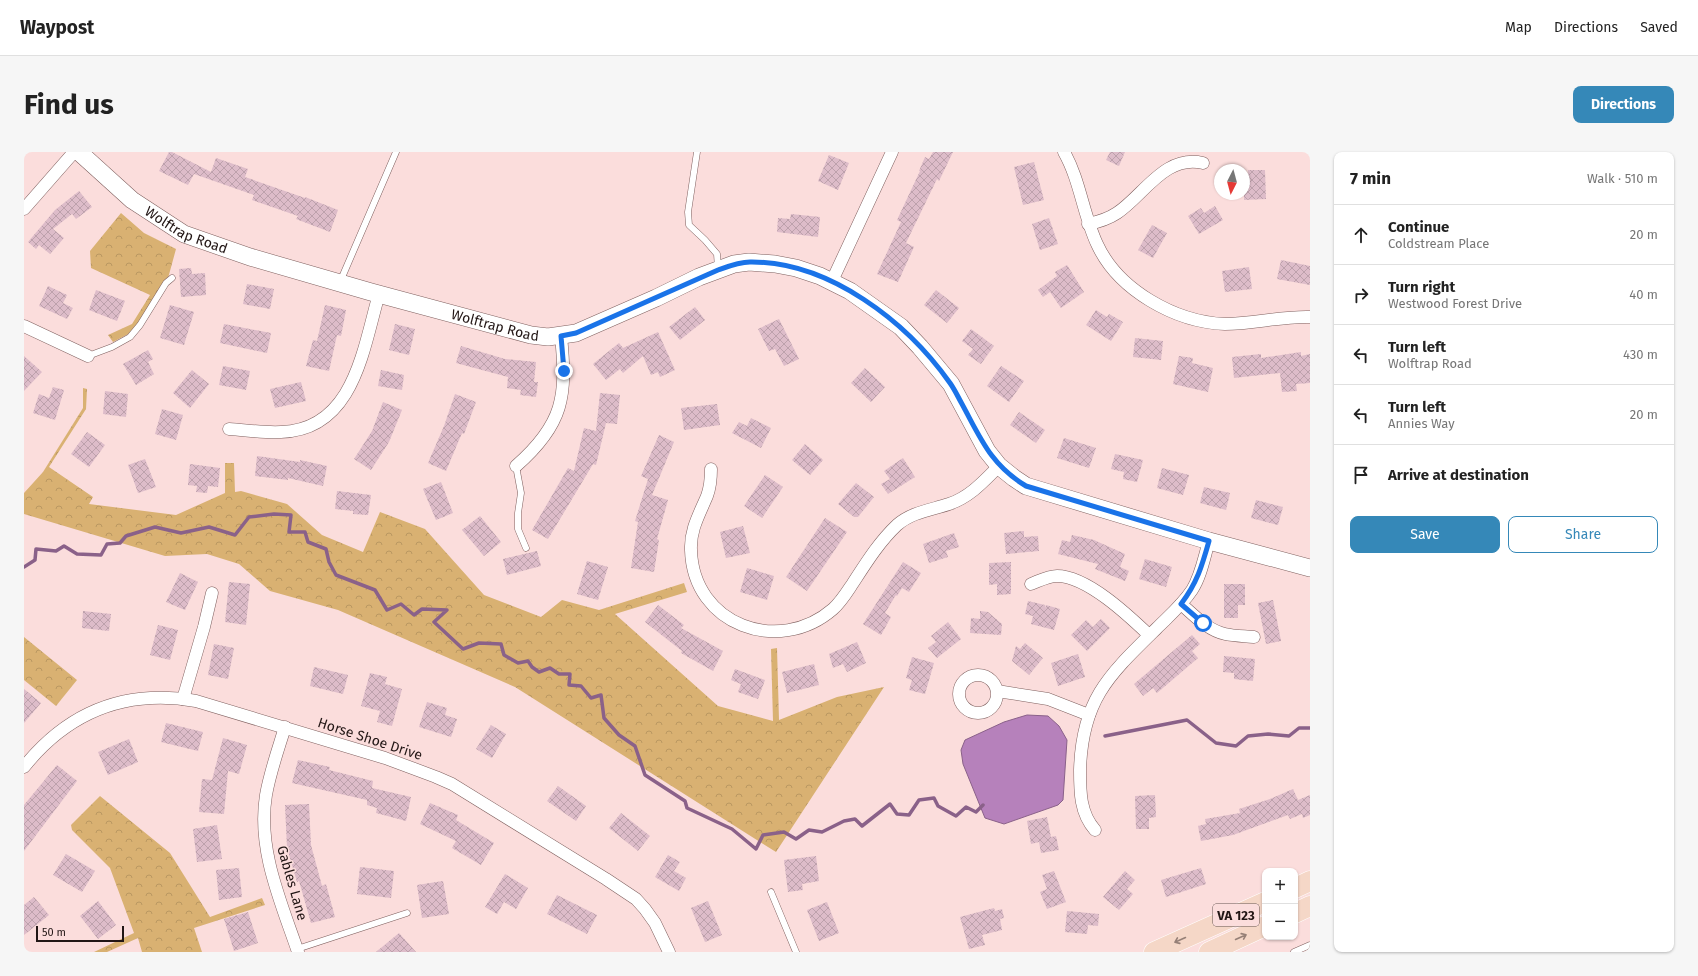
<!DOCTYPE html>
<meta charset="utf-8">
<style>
:root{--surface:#fff;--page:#f6f6f6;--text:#222;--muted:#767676;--line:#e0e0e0;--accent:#3588b8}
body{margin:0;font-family:"Fira Sans",sans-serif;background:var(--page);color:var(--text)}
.controls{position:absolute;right:12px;bottom:12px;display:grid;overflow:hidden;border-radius:8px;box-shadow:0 1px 3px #0004}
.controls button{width:36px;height:36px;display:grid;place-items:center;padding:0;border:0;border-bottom:1px solid var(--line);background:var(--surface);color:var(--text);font:20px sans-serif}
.compass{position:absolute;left:1190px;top:12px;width:36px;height:36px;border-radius:50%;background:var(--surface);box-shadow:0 1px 3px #0004;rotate:186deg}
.scale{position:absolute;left:12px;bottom:10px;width:88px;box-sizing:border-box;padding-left:4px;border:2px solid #221615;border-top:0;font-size:11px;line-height:14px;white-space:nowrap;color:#221615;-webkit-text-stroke:3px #fbdddc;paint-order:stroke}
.stop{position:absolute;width:12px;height:12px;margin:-9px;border:3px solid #1a73e8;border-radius:50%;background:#fff}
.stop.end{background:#1a73e8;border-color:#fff;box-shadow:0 1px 4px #0008}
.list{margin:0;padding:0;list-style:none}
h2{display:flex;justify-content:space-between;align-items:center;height:52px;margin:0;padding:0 16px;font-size:17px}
h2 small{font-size:13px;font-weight:400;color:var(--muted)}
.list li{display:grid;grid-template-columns:26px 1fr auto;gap:12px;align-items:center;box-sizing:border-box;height:60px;padding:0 16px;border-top:1px solid var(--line)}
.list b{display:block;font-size:15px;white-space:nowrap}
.list p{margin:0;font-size:13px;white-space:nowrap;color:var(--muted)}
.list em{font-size:13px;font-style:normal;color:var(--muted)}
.actions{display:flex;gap:8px;padding:12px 16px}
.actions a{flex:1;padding:9px 0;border:1px solid var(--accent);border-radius:8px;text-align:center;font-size:14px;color:var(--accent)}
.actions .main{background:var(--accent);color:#fff}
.icon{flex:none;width:22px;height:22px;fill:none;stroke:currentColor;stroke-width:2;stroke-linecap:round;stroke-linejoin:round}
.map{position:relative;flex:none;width:1286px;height:800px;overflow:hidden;border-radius:8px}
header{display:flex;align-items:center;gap:24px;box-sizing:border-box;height:56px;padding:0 20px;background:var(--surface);border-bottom:1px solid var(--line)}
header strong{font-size:19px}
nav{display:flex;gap:22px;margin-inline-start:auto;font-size:14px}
.intro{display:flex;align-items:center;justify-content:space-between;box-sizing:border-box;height:96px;padding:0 24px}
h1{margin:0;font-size:28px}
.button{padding:10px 18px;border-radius:8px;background:var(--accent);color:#fff;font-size:14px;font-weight:700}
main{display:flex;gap:24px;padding:0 24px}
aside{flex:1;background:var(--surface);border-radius:8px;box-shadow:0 1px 3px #0004}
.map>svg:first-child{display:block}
</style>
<header>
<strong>Waypost</strong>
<nav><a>Map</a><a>Directions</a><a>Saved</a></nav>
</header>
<div class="intro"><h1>Find us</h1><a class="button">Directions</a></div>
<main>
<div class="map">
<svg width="1286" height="800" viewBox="0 0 1286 800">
<defs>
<pattern id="forest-crowns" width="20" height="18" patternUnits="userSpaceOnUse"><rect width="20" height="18" fill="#d9b172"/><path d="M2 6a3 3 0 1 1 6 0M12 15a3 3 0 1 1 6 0" fill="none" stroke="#ba9862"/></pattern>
<pattern id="building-cross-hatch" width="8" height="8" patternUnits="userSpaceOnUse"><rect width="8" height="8" fill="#ddbcc9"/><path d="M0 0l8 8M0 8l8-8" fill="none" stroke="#bda1ac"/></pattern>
</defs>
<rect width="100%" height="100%" fill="#fbdddc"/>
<g fill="url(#forest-crowns)">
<polygon points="97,61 120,81 152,97 143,130 112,178 89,190 84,183 108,172 126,143 67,116 66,99"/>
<polygon points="59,236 63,237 62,257 25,315 69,345 65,352 152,363 201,341 201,311 210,311 211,340 217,339 263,352 298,383 339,400 356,360 401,377 460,443 517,465 538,448 575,458 660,431 663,440 591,462 694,554 749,569 747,497 753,496 755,568 813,545 860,535 752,700 491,535 314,458 246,439 215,412 183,402 141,404 0,362 0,341 19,320 59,256"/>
<polygon points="0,485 53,528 32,554 0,528"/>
<polygon points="76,644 146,701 186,765 238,746 241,753 170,776 178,800 118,800 114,786 83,800 70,800 110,781 86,716 48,678 47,673"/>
</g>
<polygon fill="#b681bb" stroke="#8a6189" points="1003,563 1024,564 1035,574 1043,588 1039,648 1034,653 980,672 961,666 939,612 937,598 941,588 980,570"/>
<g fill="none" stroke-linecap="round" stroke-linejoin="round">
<g stroke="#8a6189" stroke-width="3.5">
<polyline points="0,415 11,408 12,397 32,399 40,394 53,402 77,403 83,392 96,391 102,384 131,375 157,381 185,375 211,383 225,365 250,362 267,363 265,380 281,380 284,390 302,397 305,410 312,423 351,438 363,458 377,452 390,463 398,457 423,458 410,470 439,497 455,491 477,492 480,503 494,511 504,509 508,515 515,520 526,516 535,522 546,522 545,533 557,534 567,546 577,543 580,566 595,583 611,594 621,623 661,649 663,656 708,677 732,697 739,683 760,680 772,687 785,678 798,680 820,669 831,667 838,674 866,652 873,662 885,663 895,648 910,646 914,654 932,664 942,655 952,660 959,653"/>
<polyline points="1081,584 1163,568 1192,591 1212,594 1224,584 1244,582 1265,584 1275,576 1286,576"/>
</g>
</g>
<g fill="url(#building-cross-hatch)">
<polygon points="145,0 148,0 187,20 192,6 224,17 221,25 281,46 281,45 314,58 306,80 272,67 274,64 228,48 230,43 170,22 164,33 135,19"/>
<polygon points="909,0 929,0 915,29 913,27 882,91 890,95 874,130 853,122 877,70 873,68 896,19 895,19 901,5 905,7"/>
<polygon points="1086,0 1101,0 1095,14 1082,8"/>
<polygon points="805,3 825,11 814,38 794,29"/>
<polygon points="1010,10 1020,48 999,53 990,15"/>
<polygon points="1224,18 1241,18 1242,47 1220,48 1220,32 1225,32"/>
<polygon points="55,39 68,55 52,67 48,62 29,77 40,86 26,102 15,93 12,97 4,90 31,58"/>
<polygon points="1191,54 1199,68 1175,82 1164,64 1177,56 1180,61"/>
<polygon points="767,62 796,65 794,85 753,80 754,66 766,67"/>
<polygon points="1025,66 1034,92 1016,98 1008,72"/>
<polygon points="1128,73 1143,81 1129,106 1114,98"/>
<polygon points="1257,108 1286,114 1286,133 1253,127"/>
<polygon points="1043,113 1060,140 1037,156 1026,140 1019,145 1014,138 1033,124 1031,120"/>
<polygon points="1225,115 1228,137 1201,140 1198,119"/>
<polygon points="167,116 168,122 181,121 182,143 157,145 155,117"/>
<polygon points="223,132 250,137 246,157 219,152"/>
<polygon points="24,134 43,143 39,151 49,156 43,167 15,154"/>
<polygon points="72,138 101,149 93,169 65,158"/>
<polygon points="912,138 935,156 923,171 900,153"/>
<polygon points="146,153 170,160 160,193 136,186"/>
<polygon points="301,153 322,158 317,184 313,183 305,219 282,214 289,188 293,189"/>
<polygon points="671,155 681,168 656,188 645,175"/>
<polygon points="1072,158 1083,165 1085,162 1099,170 1087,189 1062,173"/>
<polygon points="755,167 775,207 760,214 751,197 745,199 734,177"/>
<polygon points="200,172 247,181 243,201 196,191"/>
<polygon points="371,172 391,177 385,203 365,198"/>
<polygon points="947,177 970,194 957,212 944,203 949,197 938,189"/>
<polygon points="634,180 651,218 636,225 634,220 627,223 619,204 599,221 596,217 582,228 569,212 595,191 599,196"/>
<polygon points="1111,186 1139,189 1137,208 1109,205"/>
<polygon points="437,194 481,207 512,210 510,230 514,230 512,245 496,243 497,238 483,236 484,225 432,211"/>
<polygon points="124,198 129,207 124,210 130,222 112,233 99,212"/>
<polygon points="1277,200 1277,204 1286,202 1286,231 1272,232 1273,239 1258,240 1256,221 1210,226 1208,205 1237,202 1237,206"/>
<polygon points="0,204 18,220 0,239"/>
<polygon points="1155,204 1169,206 1168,211 1189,216 1184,240 1149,232"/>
<polygon points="199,214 226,219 222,238 195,233"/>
<polygon points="977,214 1000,229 985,250 963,234"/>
<polygon points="841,216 861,235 847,250 827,231"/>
<polygon points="168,218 185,232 166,256 149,241"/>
<polygon points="357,218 380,223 378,238 354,234"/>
<polygon points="277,230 282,249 251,256 246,237"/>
<polygon points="29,235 40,238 31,268 9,261 15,242 25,246"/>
<polygon points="81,239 104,242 102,265 79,262"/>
<polygon points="576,241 596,243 593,272 582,271 572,313 569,312 524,387 508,378 544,316 550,319 560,276 572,279"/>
<polygon points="431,242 452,250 440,282 438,281 422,319 404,311 420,274"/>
<polygon points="359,250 378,258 365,290 347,318 330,307 348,279"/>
<polygon points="693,252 696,273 660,278 657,256"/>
<polygon points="138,257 159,263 152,288 131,282"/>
<polygon points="995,260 1021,278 1012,291 986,273"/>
<polygon points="727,266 747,276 737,296 708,281 715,270 723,274"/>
<polygon points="63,280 81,293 65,315 47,302"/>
<polygon points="635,283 650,290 628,343 644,348 633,387 635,388 630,420 607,416 614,370 611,369 624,327 617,324"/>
<polygon points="1040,286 1072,296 1065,316 1033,306"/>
<polygon points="781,292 799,308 786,323 768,308"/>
<polygon points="1091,302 1119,308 1113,330 1099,327 1100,320 1087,317"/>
<polygon points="233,304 276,310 276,308 303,314 299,334 264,326 264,328 231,324"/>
<polygon points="879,306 891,325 864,342 857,332 866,327 860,319"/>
<polygon points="121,307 132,335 114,341 104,313"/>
<polygon points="166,312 196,316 194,335 184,334 183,341 172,340 173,334 164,333"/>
<polygon points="1138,316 1165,323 1159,343 1133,336"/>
<polygon points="741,323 759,335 738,366 720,354"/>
<polygon points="417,330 429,361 412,368 399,337"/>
<polygon points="832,331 850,345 834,365 830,365 814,352"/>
<polygon points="1180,335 1206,341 1202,358 1176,351"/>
<polygon points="313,339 347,343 344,363 329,362 329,359 311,357"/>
<polygon points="1232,348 1259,355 1254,373 1227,366"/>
<polygon points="456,364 477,390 460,404 438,378"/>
<polygon points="801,366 823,380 783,439 762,425"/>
<polygon points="719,374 726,401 702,406 696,380"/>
<polygon points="1000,379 1000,385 1014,384 1015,399 982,402 980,381"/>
<polygon points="930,381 935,395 922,399 924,405 905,411 899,392"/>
<polygon points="1048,383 1070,388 1101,402 1096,415 1105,419 1101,429 1071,417 1074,412 1034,402 1038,388 1046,390"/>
<polygon points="513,399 517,414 483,423 479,407"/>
<polygon points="1121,407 1148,415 1142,435 1115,427"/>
<polygon points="563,409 584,415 574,448 553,442"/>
<polygon points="879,410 897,421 885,440 878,436 873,444 872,443 861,461 867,465 857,483 839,472"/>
<polygon points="987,410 987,442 973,443 973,432 965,433 965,411"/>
<polygon points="723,416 750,424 743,448 716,440"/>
<polygon points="156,421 174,430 161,458 142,450"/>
<polygon points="205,430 226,432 222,473 201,470"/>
<polygon points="1200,432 1221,432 1221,453 1214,453 1214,466 1200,466"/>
<polygon points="1249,448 1257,489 1242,492 1234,451"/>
<polygon points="1004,449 1021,453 1021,456 1022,453 1036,457 1030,478 1007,472 1009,464 1001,462"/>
<polygon points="634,453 660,473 657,476 699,499 689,519 657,501 658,499 621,470"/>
<polygon points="59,459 87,462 85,479 58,476"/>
<polygon points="956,459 964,460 978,472 977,483 946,481 947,466 956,467"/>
<polygon points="1077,467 1086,476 1063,499 1047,483 1062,468 1069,475"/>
<polygon points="924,470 937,487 913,506 904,496 912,490 907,484"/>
<polygon points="134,473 154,478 146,508 126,503"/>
<polygon points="1168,483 1176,492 1168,499 1174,506 1133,541 1129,536 1119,544 1110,532"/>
<polygon points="833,490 842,511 823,520 819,512 809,516 805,502"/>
<polygon points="1001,491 1019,506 1005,523 988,509 992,494 996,497"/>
<polygon points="190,492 210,496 204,527 184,523"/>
<polygon points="1054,502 1061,525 1034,534 1027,511"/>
<polygon points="1200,504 1231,507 1229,529 1210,527 1210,521 1199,520"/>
<polygon points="888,505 910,511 901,542 885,538 888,528 882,526"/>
<polygon points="790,512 795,533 763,541 758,520"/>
<polygon points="290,515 324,523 319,542 286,534"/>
<polygon points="711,517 741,528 734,547 714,540 717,532 707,528"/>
<polygon points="346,521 363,525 361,532 378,537 368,574 353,570 356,559 337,554"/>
<polygon points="0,537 17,551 0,571"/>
<polygon points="403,550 423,556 421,563 433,567 427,585 395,575"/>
<polygon points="142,571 179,580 174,599 137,590"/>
<polygon points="467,573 482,582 468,606 452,597"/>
<polygon points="199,586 223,593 215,622 204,619 200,662 175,660 178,627 188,628"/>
<polygon points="105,587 114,610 84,623 74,600"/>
<polygon points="274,608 306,615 305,618 349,629 348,636 387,645 382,669 352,661 353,656 343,653 343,648 268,631"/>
<polygon points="33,613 53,629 0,699 0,653"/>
<polygon points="534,634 562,654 552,669 523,649"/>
<polygon points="1269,637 1274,648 1286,643 1286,663 1279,666 1278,662 1266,667 1264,663 1209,683 1177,689 1174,674 1182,672 1181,667 1216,661 1215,657 1246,647"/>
<polygon points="1131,643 1132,665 1125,666 1125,677 1112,677 1111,644"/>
<polygon points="406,651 434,663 432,668 470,691 457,713 428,696 432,689 396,672"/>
<polygon points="285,652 287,693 298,734 302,732 311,765 287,771 275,729 273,730 263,696 261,653"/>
<polygon points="597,661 626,684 614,699 585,676"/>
<polygon points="1023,665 1027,685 1032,684 1035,698 1017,701 1015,690 1007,692 1003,669"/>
<polygon points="193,673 198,707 173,710 169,677"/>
<polygon points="42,702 71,719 58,740 29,723"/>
<polygon points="644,703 656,710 650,719 662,726 655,739 631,725"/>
<polygon points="792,704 795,729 778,732 779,738 764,740 760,708"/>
<polygon points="336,715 370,719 367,746 333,742"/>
<polygon points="215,716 218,745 195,748 192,718"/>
<polygon points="1177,716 1182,732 1142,745 1137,728"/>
<polygon points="1030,719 1042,750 1023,757 1016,740 1023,737 1018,723"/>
<polygon points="1101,719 1111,728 1103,737 1109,742 1095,758 1079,745"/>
<polygon points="481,722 504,736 492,757 480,750 473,762 461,755"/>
<polygon points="419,729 425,762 398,766 393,733"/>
<polygon points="533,743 573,763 563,782 523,762"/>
<polygon points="10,745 25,763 0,783 0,753"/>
<polygon points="74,749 92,773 74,787 56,764"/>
<polygon points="684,749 698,783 681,790 667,756"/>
<polygon points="803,750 815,781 795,789 783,758"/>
<polygon points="970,756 971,759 978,757 980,766 976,767 978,778 958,783 961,793 945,797 936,765"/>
<polygon points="1043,759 1075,762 1074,774 1064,773 1063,782 1041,780"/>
<polygon points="224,760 234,791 210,799 200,767"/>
<polygon points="375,781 392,800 352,800"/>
</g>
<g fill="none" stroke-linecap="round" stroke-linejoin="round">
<defs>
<g id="lane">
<polyline points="673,0 664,60 665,73 681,88 693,102 694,116"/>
<polyline points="316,130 372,0"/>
<polyline points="64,204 88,195 106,185 116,173 142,131 148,126"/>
<polyline points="492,314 497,341 494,361 494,377 502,396"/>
<polyline points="747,740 772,800"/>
<polyline points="273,797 383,761"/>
<polyline points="1270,800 1286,793"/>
</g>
<g id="street">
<path d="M1040,0C1056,28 1059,62 1073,92C1094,138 1151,170 1201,172C1229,172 1258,164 1286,165"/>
<polyline points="0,57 50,0"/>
<path d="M1064,72C1074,70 1084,67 1093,61C1120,43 1141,2 1179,11"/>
<polyline points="808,129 868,0"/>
<polyline points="0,174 64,204"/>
<path d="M205,277C222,278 240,281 257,280C330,278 339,197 355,142"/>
<path d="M492,314C540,272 543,244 537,184"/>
<path d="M687,317C687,326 686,336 683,344C675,363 666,378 667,398C669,473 755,504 809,457C817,450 823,440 829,431C842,411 855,390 873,373C888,360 907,358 925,352C946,345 960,329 975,314"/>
<path d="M1007,432C1015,429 1024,424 1033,424C1063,424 1105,464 1125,483"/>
<path d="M1157,452C1170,463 1183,478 1201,482C1210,484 1220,484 1230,485"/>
<circle cx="954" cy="542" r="19"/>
<polyline points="973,539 1024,547 1065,563"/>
<polyline points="159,547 180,475 188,441"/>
<path d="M261,575C254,598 246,620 242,643C233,697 257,750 274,800"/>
<path d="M0,615C45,559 102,537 172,549L361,606L412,625L428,632L582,727L612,747L621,757L631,771L645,800"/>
<path d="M1071,678C1056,661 1056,640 1056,618C1058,547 1085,523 1133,476C1145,464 1158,453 1168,438C1177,424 1180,406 1185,389"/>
</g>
<g id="secondary">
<path id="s1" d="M55,0L108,48L160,82L226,105L347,140L507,183L524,185L552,181L632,146L675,125L710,112L725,110L751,112L772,116L796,124L826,139L877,175L896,195L927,232L963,299L975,314L990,326L1002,334L1185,389L1286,416"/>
</g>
<g id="primary">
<polyline points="1271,736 1286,729"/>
<polyline points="1271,761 1286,754"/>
<polyline points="1130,800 1241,750"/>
<polyline points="1185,800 1241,774"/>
</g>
</defs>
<use href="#lane" stroke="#7f605f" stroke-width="7"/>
<use href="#street" stroke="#7f605f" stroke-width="13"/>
<use href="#secondary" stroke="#7f605f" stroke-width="18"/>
<use href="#primary" stroke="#fff" stroke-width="21"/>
<use href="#lane" stroke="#fff" stroke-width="6"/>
<use href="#street" stroke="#fff" stroke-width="12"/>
<use href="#secondary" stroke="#fff" stroke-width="17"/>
<use href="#primary" stroke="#f5d7c7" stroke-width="20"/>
</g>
<defs><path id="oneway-shaft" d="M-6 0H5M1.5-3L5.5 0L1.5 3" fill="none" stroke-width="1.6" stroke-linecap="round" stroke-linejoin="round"/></defs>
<g stroke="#968077">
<use href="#oneway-shaft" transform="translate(1217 785) rotate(-24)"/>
<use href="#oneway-shaft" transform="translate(1156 788) rotate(156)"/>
</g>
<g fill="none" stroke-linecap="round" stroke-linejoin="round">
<path stroke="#1a73e8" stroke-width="5" d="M540,219L537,184L552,181L694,118C705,114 715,110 726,110C805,109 883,170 926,231C931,238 934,245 938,252C957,287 967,313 1002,334L1185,389C1178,414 1173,431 1157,452L1179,471"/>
</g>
<g text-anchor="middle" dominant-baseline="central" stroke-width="3" stroke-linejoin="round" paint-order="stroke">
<rect fill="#fbdddc" stroke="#635251" stroke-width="1" x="1189" y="752" width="46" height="22" rx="3"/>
<g font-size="13" font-weight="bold" fill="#221615">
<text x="1212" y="763">VA 123</text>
</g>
<g font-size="14" fill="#221615" stroke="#fbdddc">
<text stroke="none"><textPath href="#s1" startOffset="134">Wolftrap Road</textPath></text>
<text stroke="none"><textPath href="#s1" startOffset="458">Wolftrap Road</textPath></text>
<text transform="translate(346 587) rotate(18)">Horse Shoe Drive</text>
<text transform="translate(268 731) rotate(74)">Gables Lane</text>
</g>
</g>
</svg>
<div class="controls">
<button>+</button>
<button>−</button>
</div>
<svg class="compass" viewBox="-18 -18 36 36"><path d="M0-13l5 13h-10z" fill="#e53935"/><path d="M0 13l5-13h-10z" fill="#767676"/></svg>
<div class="scale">50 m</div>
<div class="stop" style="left:1179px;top:471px"></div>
<div class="stop end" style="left:540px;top:219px"></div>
</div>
<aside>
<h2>7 min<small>Walk · 510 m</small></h2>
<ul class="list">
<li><svg class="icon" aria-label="ahead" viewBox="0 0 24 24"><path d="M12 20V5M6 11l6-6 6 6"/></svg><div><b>Continue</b><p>Coldstream Place</p></div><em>20 m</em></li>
<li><svg class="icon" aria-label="right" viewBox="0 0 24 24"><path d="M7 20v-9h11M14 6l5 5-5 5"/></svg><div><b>Turn right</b><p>Westwood Forest Drive</p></div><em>40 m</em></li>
<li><svg class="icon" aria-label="left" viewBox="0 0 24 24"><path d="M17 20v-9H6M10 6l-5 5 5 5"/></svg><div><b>Turn left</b><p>Wolftrap Road</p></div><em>430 m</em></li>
<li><svg class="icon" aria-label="left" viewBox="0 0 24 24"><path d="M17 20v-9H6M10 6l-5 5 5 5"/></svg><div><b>Turn left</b><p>Annies Way</p></div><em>20 m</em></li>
<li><svg class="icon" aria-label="arrive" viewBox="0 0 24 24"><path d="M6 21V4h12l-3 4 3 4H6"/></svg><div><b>Arrive at destination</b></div></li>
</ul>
<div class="actions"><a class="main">Save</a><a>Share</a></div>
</aside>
</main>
